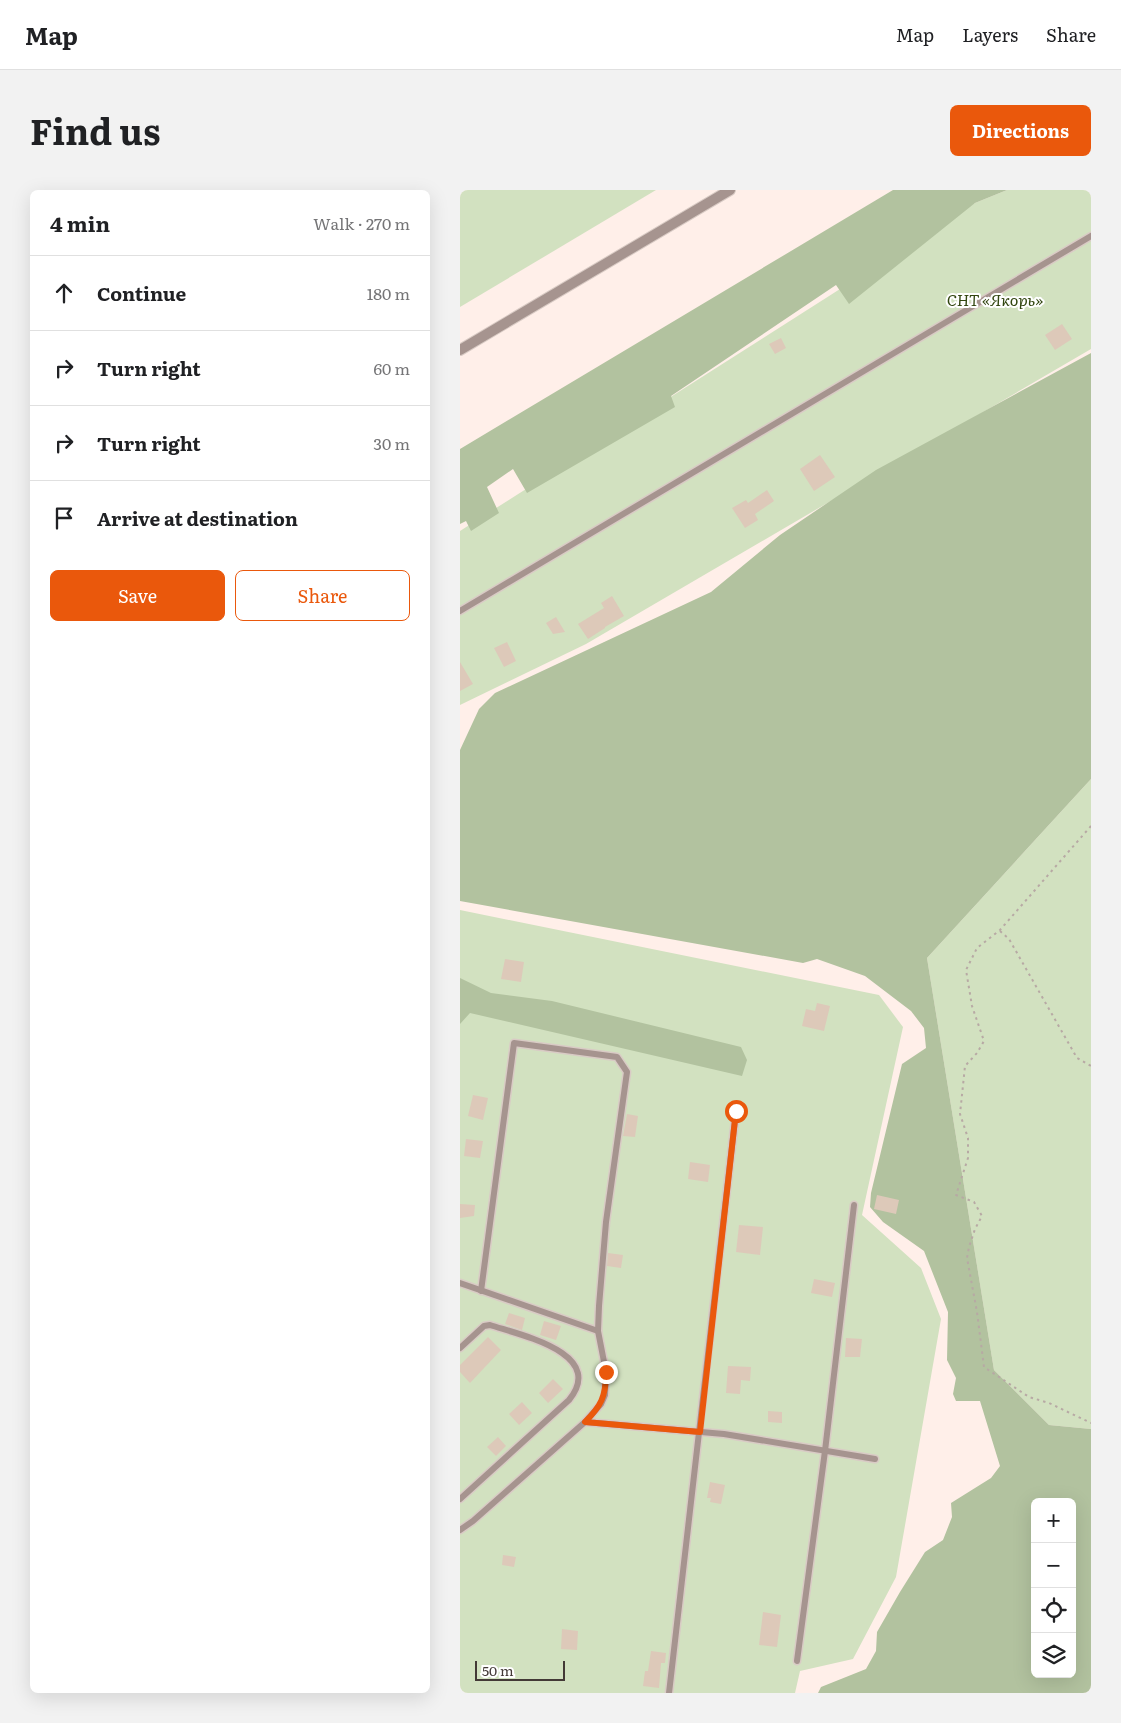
<!DOCTYPE html>
<meta charset="utf-8">
<style>
:root{--surface:#fff;--page:#f2f2f2;--text:#202124;--muted:#757577;--line:#e0e0e0;--accent:#ea580c}
body{margin:0;font-family:Literata,serif;background:var(--page);color:var(--text)}
.controls{position:absolute;right:15px;bottom:15px;display:grid;overflow:hidden;border-radius:8px;box-shadow:0 5px 20px #0002}
.controls button{width:45px;height:45px;display:grid;place-items:center;padding:0;border:0;border-bottom:1px solid var(--line);background:var(--surface);color:var(--text);font:25px sans-serif}
.scale{position:absolute;left:15px;bottom:12px;width:90px;box-sizing:border-box;padding-left:5px;border:2px solid #433936;border-top:0;font-size:14px;line-height:18px;white-space:nowrap;color:#433936;-webkit-text-stroke:4px #fff;paint-order:stroke}
.stop{position:absolute;width:15px;height:15px;margin:-11px;border:4px solid #ea580c;border-radius:50%;background:#fff}
.stop.end{background:#ea580c;border-color:#fff;box-shadow:0 1px 5px #0008}
.list{margin:0;padding:0;list-style:none}
h2{display:flex;justify-content:space-between;align-items:center;height:65px;margin:0;padding:0 20px;font-size:21px}
h2 small{font-size:16px;font-weight:400;color:var(--muted)}
.list li{display:grid;grid-template-columns:32px 1fr auto;gap:15px;align-items:center;box-sizing:border-box;height:75px;padding:0 20px;border-top:1px solid var(--line)}
.list b{display:block;font-size:19px;white-space:nowrap}
.list em{font-size:16px;font-style:normal;color:var(--muted)}
.actions{display:flex;gap:10px;padding:15px 20px}
.actions a{flex:1;padding:11px 0;border:1px solid var(--accent);border-radius:8px;text-align:center;font-size:18px;color:var(--accent)}
.actions .main{background:var(--accent);color:#fff}
.icon{flex:none;width:28px;height:28px;fill:none;stroke:currentColor;stroke-width:2;stroke-linecap:round;stroke-linejoin:round}
.map{position:relative;flex:none;width:631px;height:1503px;overflow:hidden;border-radius:8px}
header{display:flex;align-items:center;gap:30px;box-sizing:border-box;height:70px;padding:0 25px;background:var(--surface);border-bottom:1px solid var(--line)}
header strong{font-size:24px}
nav{display:flex;gap:28px;margin-inline-start:auto;font-size:18px}
.intro{display:flex;align-items:center;justify-content:space-between;box-sizing:border-box;height:120px;padding:0 30px}
h1{margin:0;font-size:35px}
.button{padding:12px 22px;border-radius:8px;background:var(--accent);color:#fff;font-size:18px;font-weight:700}
main{display:flex;gap:30px;padding:0 30px}
aside{flex:1;background:var(--surface);border-radius:8px;box-shadow:0 5px 20px #0002}
.map>svg:first-child{display:block}
</style>
<header>
<strong>Map</strong>
<nav><a>Map</a><a>Layers</a><a>Share</a></nav>
</header>
<div class="intro"><h1>Find us</h1><a class="button">Directions</a></div>
<main>
<aside>
<h2>4 min<small>Walk · 270 m</small></h2>
<ul class="list">
<li><svg class="icon" aria-label="ahead" viewBox="0 0 24 24"><path d="M12 20V5M6 11l6-6 6 6"/></svg><div><b>Continue</b></div><em>180 m</em></li>
<li><svg class="icon" aria-label="right" viewBox="0 0 24 24"><path d="M7 20v-9h11M14 6l5 5-5 5"/></svg><div><b>Turn right</b></div><em>60 m</em></li>
<li><svg class="icon" aria-label="right" viewBox="0 0 24 24"><path d="M7 20v-9h11M14 6l5 5-5 5"/></svg><div><b>Turn right</b></div><em>30 m</em></li>
<li><svg class="icon" aria-label="arrive" viewBox="0 0 24 24"><path d="M6 21V4h12l-3 4 3 4H6"/></svg><div><b>Arrive at destination</b></div></li>
</ul>
<div class="actions"><a class="main">Save</a><a>Share</a></div>
</aside>
<div class="map">
<svg width="631" height="1503" viewBox="0 0 631 1503">
<rect width="100%" height="100%" fill="#ffefe9"/>
<g fill="#d2e1c0">
<polygon points="0,0 196,0 0,117"/>
<polygon points="547,0 631,0 631,159 126,454 0,515 0,341 515,13"/>
<polygon points="631,589 631,1239 589,1235 534,1180 467,768"/>
<polygon points="0,720 419,805 443,837 402,1025 461,1078 481,1129 436,1387 393,1469 340,1481 335,1503 0,1503"/>
</g>
<g fill="#b2c29f" fill-rule="evenodd">
<polygon points="433,0 547,0 515,13 389,114 376,95 211,206 215,217 67,303 53,279 27,297 39,323 11,341 6,331 0,334 0,259"/>
<path d="M631,163V589L467,768L534,1180L589,1235L631,1239V1503H358L361,1497L406,1479L416,1461L417,1442L440,1402L465,1362L483,1350L492,1327L491,1313L531,1288L540,1276L520,1211H496L493,1204L496,1188L487,1170L488,1122L464,1061L423,1032L410,1017L411,1003L442,874L466,858L464,838L451,821L405,786L357,769L343,773L0,711V560L19,519L35,503L251,402L320,345L416,280ZM575,1312H612V1484H575Z"/>
<polygon points="0,788 31,803 92,811 281,857 287,870 282,886 10,823 0,834"/>
</g>
<g fill="#ddc9b9">
<polygon points="602,134 612,149 595,160 585,145"/>
<polygon points="321,148 326,158 315,164 309,154"/>
<polygon points="360,265 375,287 354,301 340,279"/>
<polygon points="307,300 314,311 295,324 298,330 285,338 272,318 286,310 288,313"/>
<polygon points="152,406 164,426 145,437 145,438 128,449 118,434 144,418 141,413"/>
<polygon points="96,427 105,442 93,444 86,433"/>
<polygon points="47,452 56,471 44,477 34,458"/>
<polygon points="0,472 13,494 0,501"/>
<polygon points="45,769 64,772 61,792 41,789"/>
<polygon points="357,813 370,816 364,841 342,836 346,819 355,821"/>
<polygon points="13,905 28,908 23,930 8,926"/>
<polygon points="167,924 178,926 175,947 163,946"/>
<polygon points="6,949 23,951 20,968 4,966"/>
<polygon points="230,972 250,975 248,992 228,989"/>
<polygon points="417,1005 439,1010 436,1024 414,1019"/>
<polygon points="0,1014 15,1015 14,1026 0,1028"/>
<polygon points="279,1035 303,1037 300,1065 276,1062"/>
<polygon points="148,1063 163,1065 161,1078 147,1076"/>
<polygon points="354,1089 375,1093 372,1107 351,1103"/>
<polygon points="49,1123 65,1128 62,1140 45,1134"/>
<polygon points="84,1131 101,1136 96,1150 80,1145"/>
<polygon points="28,1147 41,1160 10,1193 0,1182 0,1175"/>
<polygon points="386,1148 402,1149 400,1167 385,1167"/>
<polygon points="268,1176 291,1177 290,1191 281,1190 280,1204 266,1203"/>
<polygon points="93,1189 103,1199 88,1213 79,1203"/>
<polygon points="62,1212 72,1223 59,1235 49,1224"/>
<polygon points="308,1221 322,1222 322,1233 308,1232"/>
<polygon points="38,1247 46,1256 36,1266 27,1257"/>
<polygon points="250,1292 265,1295 261,1314 250,1312 251,1308 247,1308"/>
<polygon points="43,1365 56,1367 54,1377 42,1375"/>
<polygon points="303,1422 321,1425 317,1457 299,1455"/>
<polygon points="102,1439 118,1441 117,1460 101,1459"/>
<polygon points="191,1461 206,1463 205,1473 201,1473 199,1498 183,1496 185,1481 188,1481"/>
</g>
<g fill="none" stroke-linecap="round" stroke-linejoin="round">
<defs>
<g id="service">
<polyline points="0,421 631,46"/>
<polyline points="0,1093 138,1141"/>
<path d="M0,1158L24,1136L30,1135C60,1145 147,1163 109,1210L0,1309"/>
<polyline points="125,1232 264,1244 415,1269"/>
<polyline points="0,1340 13,1331 125,1232 141,1214 145,1205 146,1182 138,1141 139,1116 146,1032 167,882 157,867 54,853 21,1101"/>
<polyline points="337,1471 365,1261 394,1015"/>
<polyline points="209,1503 276,921"/>
</g>
<polyline id="minor" points="0,160 270,0"/>
</defs>
<use href="#service" stroke="#d9cbc5" stroke-width="9"/>
<use href="#minor" stroke="#d9cbc5" stroke-width="12"/>
<g stroke="#b7a9a4" stroke-width="2" stroke-dasharray="2.5 4" stroke-linecap="butt">
<polyline points="631,636 540,740 517,758 506,780 512,816 524,851 517,863 505,876 500,924 508,948 508,968 496,1005 514,1012 522,1026 515,1039 509,1057 507,1068 517,1122 524,1177 569,1207 589,1213 631,1233"/>
<polyline points="540,741 549,749 617,868 631,876"/>
</g>
<use href="#service" stroke="#a6948f" stroke-width="6"/>
<use href="#minor" stroke="#a6948f" stroke-width="10"/>
</g>
<g fill="none" stroke-linecap="round" stroke-linejoin="round">
<path stroke="#ea580c" stroke-width="6" d="M146,1182C146,1207 141,1216 125,1232L240,1242L276,921"/>
</g>
<g text-anchor="middle" dominant-baseline="central" stroke-width="4" stroke-linejoin="round" paint-order="stroke">
<g font-size="16" font-style="italic" fill="#324610" stroke="#fff">
<text x="535" y="109">СНТ «Якорь»</text>
</g>
</g>
</svg>
<div class="controls">
<button>+</button>
<button>−</button>
<button><svg class="icon" aria-label="locate" viewBox="0 0 24 24"><circle cx="12" cy="12" r="6"/><path d="M12 2v4M12 18v4M2 12h4M18 12h4"/></svg></button>
<button><svg class="icon" aria-label="layers" viewBox="0 0 24 24"><path d="M12 4l9 5-9 5-9-5zM3 14l9 5 9-5"/></svg></button>
</div>
<div class="scale">50 m</div>
<div class="stop" style="left:276px;top:921px"></div>
<div class="stop end" style="left:146px;top:1182px"></div>
</div>
</main>
